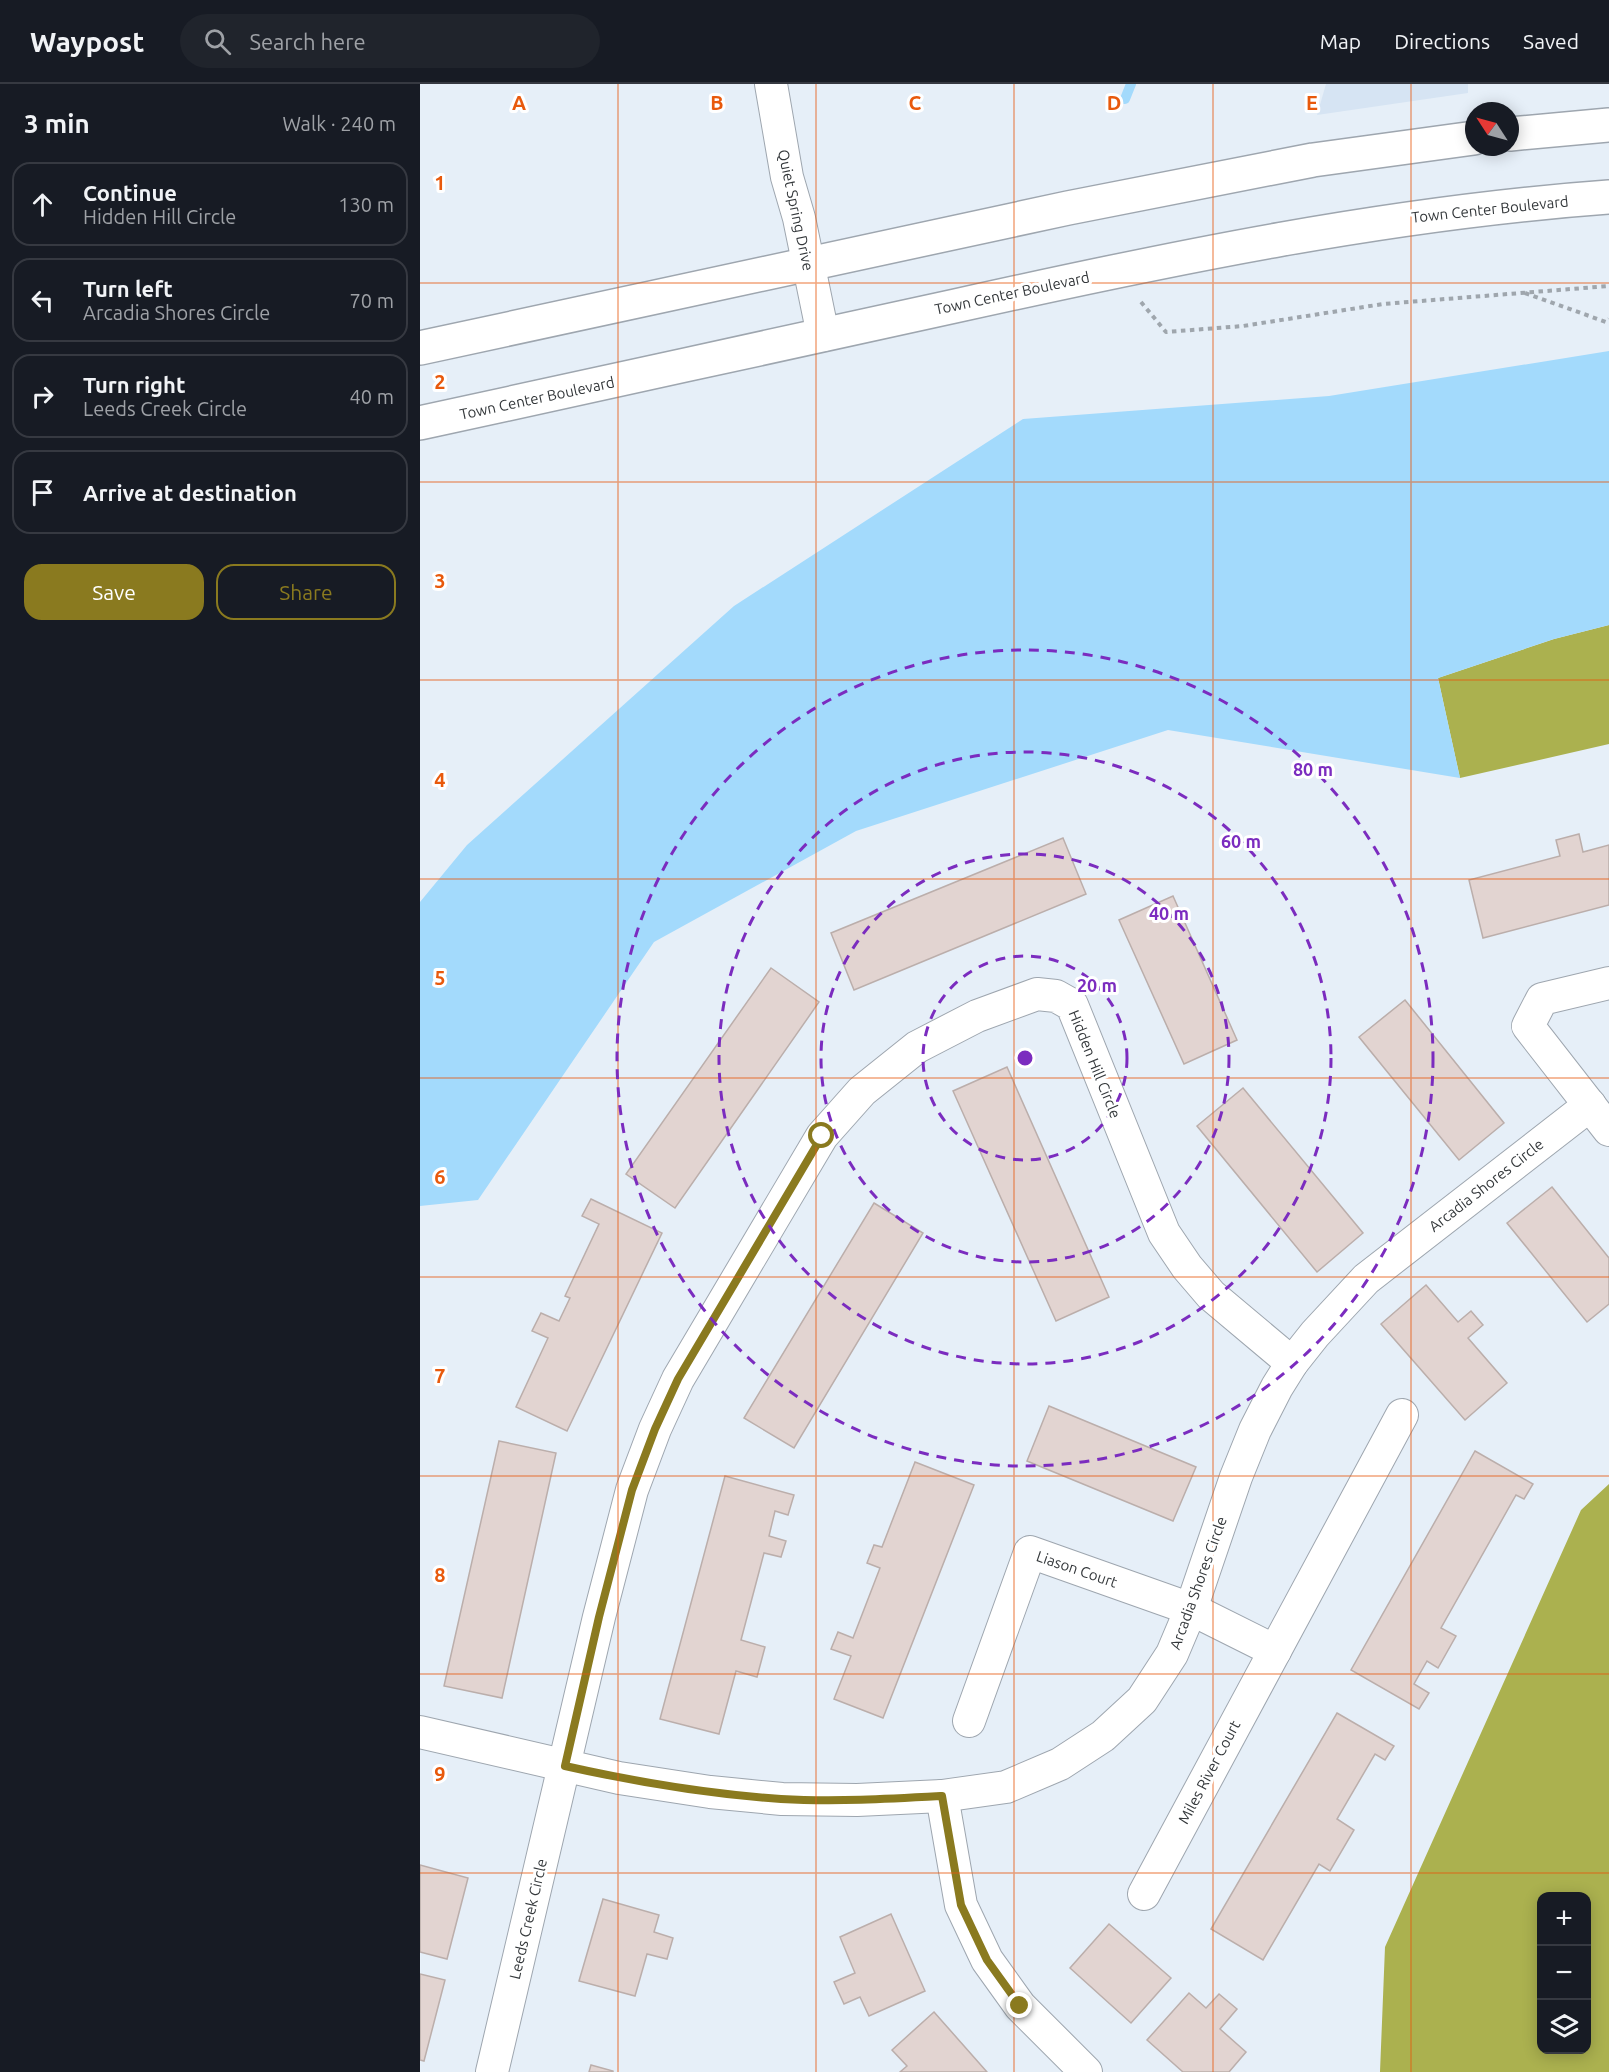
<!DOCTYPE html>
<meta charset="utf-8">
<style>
:root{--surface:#171b24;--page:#20242c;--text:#f1f3f6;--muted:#9ea1a6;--line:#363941;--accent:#8a7a1f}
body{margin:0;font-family:Ubuntu,sans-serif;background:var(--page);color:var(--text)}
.controls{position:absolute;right:18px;bottom:18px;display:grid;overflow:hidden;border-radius:12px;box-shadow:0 3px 15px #0003}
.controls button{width:54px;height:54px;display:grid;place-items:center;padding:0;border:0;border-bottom:2px solid var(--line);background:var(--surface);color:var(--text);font:30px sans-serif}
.compass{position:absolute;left:1045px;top:18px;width:54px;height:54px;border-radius:50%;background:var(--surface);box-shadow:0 3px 15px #0003;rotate:306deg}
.stop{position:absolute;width:18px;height:18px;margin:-14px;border:4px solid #8a7a1f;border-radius:50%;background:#fff}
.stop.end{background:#8a7a1f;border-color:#fff;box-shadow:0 2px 6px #0008}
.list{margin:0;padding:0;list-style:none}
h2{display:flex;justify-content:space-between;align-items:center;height:78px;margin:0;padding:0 24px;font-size:26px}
h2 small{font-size:20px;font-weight:400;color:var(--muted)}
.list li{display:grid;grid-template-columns:39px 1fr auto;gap:18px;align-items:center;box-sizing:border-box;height:84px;margin:0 12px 12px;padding:0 12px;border:2px solid var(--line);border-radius:18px}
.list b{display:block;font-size:22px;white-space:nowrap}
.list p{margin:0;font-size:20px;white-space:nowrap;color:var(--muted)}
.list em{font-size:20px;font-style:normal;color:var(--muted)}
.actions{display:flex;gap:12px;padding:18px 24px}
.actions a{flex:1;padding:14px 0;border:2px solid var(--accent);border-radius:18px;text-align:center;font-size:21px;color:var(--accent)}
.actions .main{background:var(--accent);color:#fff}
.icon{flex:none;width:33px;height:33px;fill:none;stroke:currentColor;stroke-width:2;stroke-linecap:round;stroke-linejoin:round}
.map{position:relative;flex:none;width:1189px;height:1988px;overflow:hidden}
header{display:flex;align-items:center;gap:36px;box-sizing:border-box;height:84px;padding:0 30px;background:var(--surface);border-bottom:2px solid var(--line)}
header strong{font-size:28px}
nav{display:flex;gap:33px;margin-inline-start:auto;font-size:21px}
.search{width:420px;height:54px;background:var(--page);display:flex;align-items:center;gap:15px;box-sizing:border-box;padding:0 21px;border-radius:33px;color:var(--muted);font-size:22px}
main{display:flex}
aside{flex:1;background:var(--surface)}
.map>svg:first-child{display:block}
</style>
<header>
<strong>Waypost</strong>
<div class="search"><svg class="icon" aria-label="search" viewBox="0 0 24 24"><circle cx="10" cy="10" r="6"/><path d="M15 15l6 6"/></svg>Search here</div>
<nav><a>Map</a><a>Directions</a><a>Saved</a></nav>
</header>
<main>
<aside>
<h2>3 min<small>Walk · 240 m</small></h2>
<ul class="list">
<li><svg class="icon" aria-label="ahead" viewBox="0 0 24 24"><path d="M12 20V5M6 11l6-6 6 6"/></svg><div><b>Continue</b><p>Hidden Hill Circle</p></div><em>130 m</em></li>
<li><svg class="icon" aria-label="left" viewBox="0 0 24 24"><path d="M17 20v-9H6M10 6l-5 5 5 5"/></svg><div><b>Turn left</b><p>Arcadia Shores Circle</p></div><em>70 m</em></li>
<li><svg class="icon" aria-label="right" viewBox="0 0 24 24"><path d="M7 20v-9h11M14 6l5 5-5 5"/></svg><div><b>Turn right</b><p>Leeds Creek Circle</p></div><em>40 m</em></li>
<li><svg class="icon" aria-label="arrive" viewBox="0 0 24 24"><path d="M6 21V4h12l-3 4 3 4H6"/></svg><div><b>Arrive at destination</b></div></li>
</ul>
<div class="actions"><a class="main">Save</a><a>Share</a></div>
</aside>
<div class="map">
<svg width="1189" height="1988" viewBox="0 0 1189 1988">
<rect width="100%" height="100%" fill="#e6eff8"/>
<polygon fill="#d6e4f3" points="906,0 1048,0 1048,9 897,31"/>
<g fill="#abb14f" fill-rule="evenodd">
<polygon points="1189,541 1189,660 1040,694 1018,594 1134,555"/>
<path d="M1189,1400V1988H960L965,1863L1161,1426ZM1122,1812H1166V1966H1122Z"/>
</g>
<polygon fill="#a3dafc" points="1189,267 1189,541 1134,555 1018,594 1040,694 748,646 436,747 234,858 58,1116 0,1122 0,818 47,761 314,522 603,335 909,312"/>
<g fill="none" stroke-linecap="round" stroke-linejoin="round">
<polyline stroke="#a3dafc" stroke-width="10" points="705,15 711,0"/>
</g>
<g fill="#e2d4d1" stroke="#bbaeab" stroke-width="1.5">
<polygon points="1159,750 1163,768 1189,761 1189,821 1063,854 1049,796 1140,772 1136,756"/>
<polygon points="643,754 666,810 434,906 411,849"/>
<polygon points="753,812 817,956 764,980 699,836"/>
<polygon points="351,884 399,918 255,1124 206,1090"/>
<polygon points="985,916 1084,1039 1039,1076 939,953"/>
<polygon points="587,983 689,1213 636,1237 533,1007"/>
<polygon points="823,1004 943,1149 897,1188 777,1042"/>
<polygon points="1132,1103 1189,1174 1189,1220 1167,1238 1087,1139"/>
<polygon points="171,1115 242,1149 147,1347 96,1323 128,1254 112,1247 121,1229 139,1237 150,1214 145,1212 179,1140 162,1132"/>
<polygon points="454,1119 503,1149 374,1364 324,1334"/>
<polygon points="1006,1201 1038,1238 1051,1227 1063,1241 1048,1254 1087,1299 1045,1336 961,1240"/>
<polygon points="629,1322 776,1383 753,1437 607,1377"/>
<polygon points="79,1357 136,1369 82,1614 24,1602"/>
<polygon points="1055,1367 1113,1400 1104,1415 1096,1411 1021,1544 1036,1552 1018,1584 1007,1577 994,1600 1009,1609 999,1625 931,1586"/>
<polygon points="495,1378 554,1401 463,1634 414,1615 431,1572 411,1565 418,1548 433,1554 460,1484 447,1479 454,1461 462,1463"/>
<polygon points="305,1392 374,1411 368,1431 355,1427 349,1452 366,1457 361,1473 344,1469 321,1556 345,1563 337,1593 316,1587 299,1650 240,1635"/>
<polygon points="917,1629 974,1662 965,1676 955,1670 917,1735 934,1746 910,1787 899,1780 843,1876 791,1845"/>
<polygon points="0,1781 48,1794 27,1875 0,1868"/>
<polygon points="183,1815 239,1831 234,1848 253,1854 247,1875 227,1870 215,1912 159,1897"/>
<polygon points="471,1830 505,1907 449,1932 440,1913 424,1920 414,1898 435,1889 420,1853"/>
<polygon points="689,1840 751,1894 711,1939 650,1884"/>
<polygon points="0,1890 25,1896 4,1977 0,1976"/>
<polygon points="769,1909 786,1924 799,1910 817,1925 800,1945 826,1968 809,1988 763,1988 727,1956"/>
<polygon points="514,1928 567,1988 480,1988 487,1982 472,1966"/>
<polygon points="171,1981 193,1987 193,1988 169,1988"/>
</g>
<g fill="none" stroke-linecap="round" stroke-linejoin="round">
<defs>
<g id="street">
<polyline points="351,0 367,93 379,134 403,251"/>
<polyline points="1189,899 1122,915 1108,942 1189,1046"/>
<polyline points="549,1637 610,1468 771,1525 855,1567"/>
<polyline points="0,1648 199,1694 290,1708 362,1715 437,1716 522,1712 586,1703 640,1680 683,1652 722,1616 752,1570 771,1525 816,1393 835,1346 857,1303 872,1279 895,1250 946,1195 1170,1021"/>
<polyline points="522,1712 541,1821 567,1876 600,1922 666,1988"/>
<polyline points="724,1810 982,1331"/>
<polyline points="72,1988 179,1533 212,1406 235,1345 258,1295 402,1052 442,1007 497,963 557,932 617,910 636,912 652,921 744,1149 767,1183 791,1211 872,1279"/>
</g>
<g id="secondary">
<polyline points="1090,50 1189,41"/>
<polyline points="0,264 648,124 893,76 1054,54"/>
<path d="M0,339C178,300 357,261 535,222C751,174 968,129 1189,113"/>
</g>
</defs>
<use href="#street" stroke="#9ea6af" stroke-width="34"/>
<use href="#secondary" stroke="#9ea6af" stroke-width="36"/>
<g stroke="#9fa6ad" stroke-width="4" stroke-dasharray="4.5 4.5" stroke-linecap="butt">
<polyline points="1105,209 1186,238 1189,235"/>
<polyline points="721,218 746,248 823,242 963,220 1189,202"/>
</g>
<use href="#street" stroke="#fff" stroke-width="32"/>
<use href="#secondary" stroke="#fff" stroke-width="33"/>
</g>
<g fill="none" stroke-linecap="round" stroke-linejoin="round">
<path stroke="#8a7a1f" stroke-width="8" d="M402,1052L258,1295L235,1345L212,1406L179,1533L145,1682C216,1698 289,1710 361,1715C415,1718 468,1715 522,1712L541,1821L567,1876L600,1922"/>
</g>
<path fill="none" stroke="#e8590c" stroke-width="1.5" stroke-opacity="0.55" d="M198,0V1988M396,0V1988M594,0V1988M793,0V1988M991,0V1988M0,199H1189M0,398H1189M0,596H1189M0,795H1189M0,994H1189M0,1193H1189M0,1392H1189M0,1590H1189M0,1789H1189"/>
<g fill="none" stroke="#7b2cbf" stroke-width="3" stroke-dasharray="10 8">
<circle cx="605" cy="974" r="102"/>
<circle cx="605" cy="974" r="204"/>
<circle cx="605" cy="974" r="306"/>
<circle cx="605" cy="974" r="408"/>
</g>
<g text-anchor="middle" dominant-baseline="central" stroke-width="6" stroke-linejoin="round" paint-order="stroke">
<g font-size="15" fill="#34383b" stroke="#fff">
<text transform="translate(1070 125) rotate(-6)">Town Center Boulevard</text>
<text transform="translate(376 126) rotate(78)">Quiet Spring Drive</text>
<text transform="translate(592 209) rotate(-12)">Town Center Boulevard</text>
<text transform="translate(117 314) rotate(-12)">Town Center Boulevard</text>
<text transform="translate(675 980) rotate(68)">Hidden Hill Circle</text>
<text transform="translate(1066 1101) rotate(-38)">Arcadia Shores Circle</text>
<text transform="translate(657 1485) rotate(19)">Liason Court</text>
<text transform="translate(778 1499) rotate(-70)">Arcadia Shores Circle</text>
<text transform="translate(789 1688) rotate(-62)">Miles River Court</text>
<text transform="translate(108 1835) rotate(-77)">Leeds Creek Circle</text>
</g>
</g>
<g font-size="20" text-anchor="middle" font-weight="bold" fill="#e8590c" stroke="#fff" stroke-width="6" stroke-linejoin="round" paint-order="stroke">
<text x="99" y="26">A</text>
<text x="297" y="26">B</text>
<text x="495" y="26">C</text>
<text x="694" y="26">D</text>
<text x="892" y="26">E</text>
<text x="20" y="106">1</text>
<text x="20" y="305">2</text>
<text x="20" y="504">3</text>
<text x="20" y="703">4</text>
<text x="20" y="901">5</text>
<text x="20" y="1100">6</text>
<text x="20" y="1299">7</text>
<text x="20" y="1498">8</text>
<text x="20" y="1697">9</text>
</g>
<circle cx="605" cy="974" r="9" fill="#7b2cbf" stroke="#fff" stroke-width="3"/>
<g font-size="18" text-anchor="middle" font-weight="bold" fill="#7b2cbf" stroke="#fff" stroke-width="6" stroke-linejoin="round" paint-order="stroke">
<text x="893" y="692">80 m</text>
<text x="821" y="764">60 m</text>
<text x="749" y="836">40 m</text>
<text x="677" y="908">20 m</text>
</g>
</svg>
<div class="controls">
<button>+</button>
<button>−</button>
<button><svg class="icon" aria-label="layers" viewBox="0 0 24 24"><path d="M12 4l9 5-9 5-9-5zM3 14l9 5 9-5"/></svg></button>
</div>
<svg class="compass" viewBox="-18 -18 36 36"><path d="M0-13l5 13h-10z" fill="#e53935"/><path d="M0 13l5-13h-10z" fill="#9ea1a6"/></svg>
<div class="stop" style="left:402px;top:1052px"></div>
<div class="stop end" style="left:600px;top:1922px"></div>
</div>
</main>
